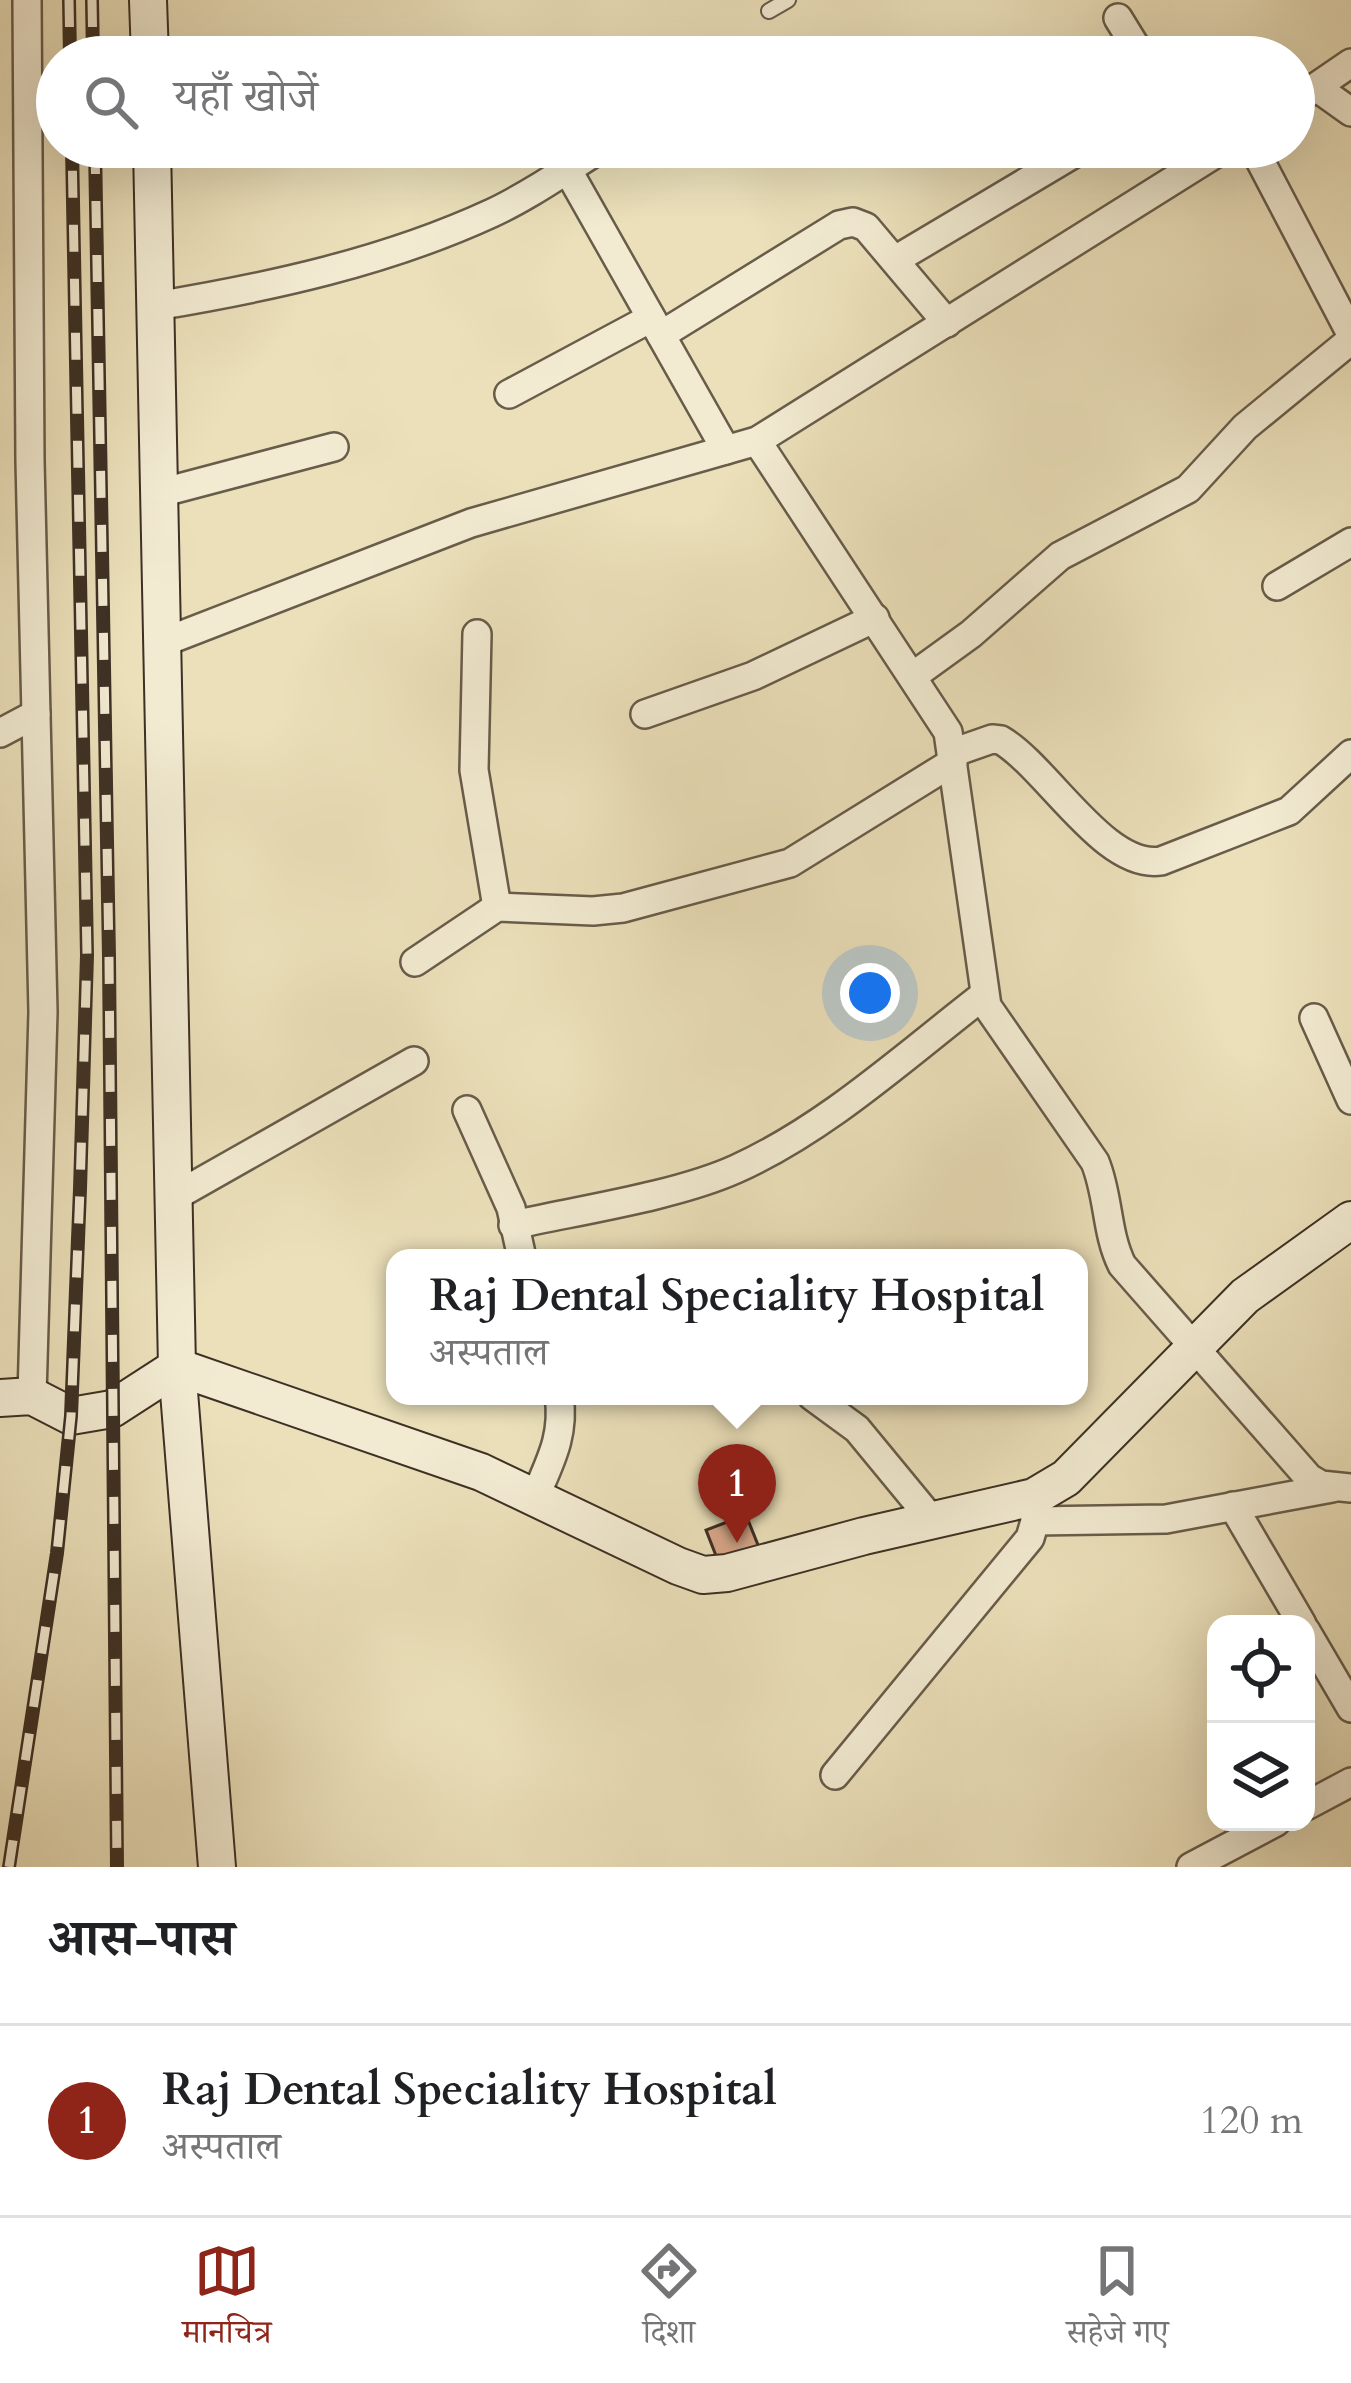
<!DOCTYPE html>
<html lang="hi">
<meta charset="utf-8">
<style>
:root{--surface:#fff;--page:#f2f2f2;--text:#202124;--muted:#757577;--line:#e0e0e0;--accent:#8f2418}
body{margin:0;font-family:Cardo,"Noto Serif Devanagari",serif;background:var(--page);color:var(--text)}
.controls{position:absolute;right:36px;bottom:36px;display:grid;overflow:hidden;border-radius:24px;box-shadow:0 12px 48px #0002}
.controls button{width:108px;height:108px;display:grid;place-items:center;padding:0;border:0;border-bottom:3px solid var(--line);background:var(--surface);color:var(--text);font:60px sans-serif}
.you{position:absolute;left:870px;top:993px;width:42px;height:42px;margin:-30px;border:9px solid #fff;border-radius:50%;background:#1a73e8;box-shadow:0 0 0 18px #1a73e833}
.badge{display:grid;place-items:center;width:78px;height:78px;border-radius:50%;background:var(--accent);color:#fff;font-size:39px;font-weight:700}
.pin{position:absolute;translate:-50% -99px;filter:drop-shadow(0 3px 6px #0008)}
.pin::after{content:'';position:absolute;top:63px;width:42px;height:36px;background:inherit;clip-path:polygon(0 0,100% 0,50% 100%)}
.popup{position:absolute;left:386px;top:1249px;width:702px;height:156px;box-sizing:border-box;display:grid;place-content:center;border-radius:24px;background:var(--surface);filter:drop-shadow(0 3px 9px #0005);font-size:39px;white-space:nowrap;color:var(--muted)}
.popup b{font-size:45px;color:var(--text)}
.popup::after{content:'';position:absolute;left:50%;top:100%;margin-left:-24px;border:24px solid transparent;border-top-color:var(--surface)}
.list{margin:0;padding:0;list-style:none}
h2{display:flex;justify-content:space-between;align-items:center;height:156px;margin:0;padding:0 48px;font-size:51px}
h2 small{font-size:39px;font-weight:400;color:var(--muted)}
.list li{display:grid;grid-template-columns:78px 1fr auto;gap:36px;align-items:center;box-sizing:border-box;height:192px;padding:0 48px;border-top:3px solid var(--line)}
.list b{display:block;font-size:45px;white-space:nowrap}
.list p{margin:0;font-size:39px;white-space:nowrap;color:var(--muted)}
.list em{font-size:39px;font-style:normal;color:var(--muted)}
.icon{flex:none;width:66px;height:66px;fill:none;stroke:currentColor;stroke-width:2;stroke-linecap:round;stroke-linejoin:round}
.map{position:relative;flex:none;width:1351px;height:1867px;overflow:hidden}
.search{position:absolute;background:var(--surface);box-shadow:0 12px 48px #0002;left:36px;right:36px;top:36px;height:132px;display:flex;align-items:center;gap:30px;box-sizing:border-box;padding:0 42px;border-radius:66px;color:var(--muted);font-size:45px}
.sheet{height:348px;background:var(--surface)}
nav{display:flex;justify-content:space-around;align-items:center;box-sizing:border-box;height:168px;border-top:3px solid var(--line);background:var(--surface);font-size:33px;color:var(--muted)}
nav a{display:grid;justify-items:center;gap:6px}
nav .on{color:var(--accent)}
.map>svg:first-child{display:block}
</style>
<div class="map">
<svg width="1351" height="1867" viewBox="0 0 1351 1867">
<rect width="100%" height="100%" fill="#ebe0ba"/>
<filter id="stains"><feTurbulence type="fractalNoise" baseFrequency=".00167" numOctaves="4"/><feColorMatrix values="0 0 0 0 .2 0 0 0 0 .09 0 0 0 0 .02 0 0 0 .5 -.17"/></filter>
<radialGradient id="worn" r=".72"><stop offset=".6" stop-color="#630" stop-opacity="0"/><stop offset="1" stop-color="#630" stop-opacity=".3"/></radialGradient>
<polygon fill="#d7a688" stroke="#3d3024" stroke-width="3" points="746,1515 762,1555 722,1571 706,1530"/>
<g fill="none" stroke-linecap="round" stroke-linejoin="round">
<defs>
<g id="lane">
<polyline points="769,11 788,0"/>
<polyline points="155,161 207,147"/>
</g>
<g id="street">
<polyline points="27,0 30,461 43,1012 32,1396"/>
<polyline points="1118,18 1142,57"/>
<polyline points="1316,87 1351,112"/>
<polyline points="1294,102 1351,63"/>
<polyline points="1253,147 1351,334"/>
<polyline points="567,169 726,450"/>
<polyline points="895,260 1085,147"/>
<path d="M156,306C270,287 386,262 492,213C531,195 567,169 603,147"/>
<polyline points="661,335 839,225 853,222 866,227 947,323"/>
<polyline points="509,394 651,318"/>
<path d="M757,441L948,732L987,1006L1095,1162C1109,1196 1106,1233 1122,1265L1309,1478L1321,1485L1351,1488"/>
<polyline points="160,493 334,447"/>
<polyline points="1277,586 1351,542"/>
<polyline points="477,634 474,770 497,907"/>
<polyline points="164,642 471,523 757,441 1226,147"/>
<polyline points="913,676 971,634 1060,556 1188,489 1245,427 1351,340"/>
<polyline points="645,714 753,676 875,618"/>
<polyline points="0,733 36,714"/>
<path d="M952,753L992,739L1001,740C1048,768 1105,870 1161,861L1289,811L1351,754"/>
<polyline points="415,962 497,907 593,911 623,908 790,863 953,762"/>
<polyline points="1314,1018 1351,1100"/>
<polyline points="467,1110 511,1208 522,1258"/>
<polyline points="174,1197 414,1061"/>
<path d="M513,1225C580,1210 676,1196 736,1169C827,1128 906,1055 984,995"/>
<polyline points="812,1396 857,1429 932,1520"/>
<path d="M535,1497C550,1462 565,1435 559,1396"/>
<polyline points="1233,1506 1302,1624"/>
<polyline points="1035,1521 1166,1519 1332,1488"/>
<polyline points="1306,1631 1351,1708"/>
<polyline points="835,1775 1030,1538 1035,1521 1034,1497"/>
<polyline points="1306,1806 1351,1782"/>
<polyline points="1191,1867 1276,1822"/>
</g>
<g id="secondary">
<polyline points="148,0 150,57"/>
<polyline points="152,147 177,1367 217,1867"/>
<polyline points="0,1398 32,1396 71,1416 112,1409 177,1367 481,1472 678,1566 703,1575 727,1573 864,1536 1034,1497 1066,1478 1245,1296 1351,1220"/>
</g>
</defs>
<use href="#lane" stroke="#685c4a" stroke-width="18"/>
<use href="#street" stroke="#685c4a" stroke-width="32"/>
<use href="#secondary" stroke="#3d3024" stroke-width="40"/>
<use href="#lane" stroke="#f2ebd2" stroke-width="14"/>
<use href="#street" stroke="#f2ebd2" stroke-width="27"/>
<use href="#secondary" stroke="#f2ebd2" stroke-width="36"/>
<defs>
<g id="rail">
<polyline points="69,0 70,57"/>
<polyline points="92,0 93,57"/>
<polyline points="95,147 109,957 117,1867"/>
<polyline points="9,1867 57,1553 71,1416 80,1189 87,955 72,147"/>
</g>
</defs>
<use href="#rail" stroke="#3d3024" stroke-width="14"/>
<use href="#rail" stroke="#f2ebd2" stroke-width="9" stroke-dasharray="27" stroke-linecap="butt"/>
</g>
<rect width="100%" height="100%" filter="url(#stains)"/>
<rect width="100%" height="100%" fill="url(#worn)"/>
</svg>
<div class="controls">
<button><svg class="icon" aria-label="locate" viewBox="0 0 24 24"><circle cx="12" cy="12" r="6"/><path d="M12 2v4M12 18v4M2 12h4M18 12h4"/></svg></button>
<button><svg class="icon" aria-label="layers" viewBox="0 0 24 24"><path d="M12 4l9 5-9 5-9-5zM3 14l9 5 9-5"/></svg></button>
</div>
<div class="you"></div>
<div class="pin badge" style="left:737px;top:1543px">1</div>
<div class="popup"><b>Raj Dental Speciality Hospital</b>अस्पताल</div>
<div class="search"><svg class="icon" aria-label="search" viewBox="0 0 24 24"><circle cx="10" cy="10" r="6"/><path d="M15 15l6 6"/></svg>यहाँ खोजें</div>
</div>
<section class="sheet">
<h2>आस-पास<small></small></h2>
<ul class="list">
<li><span class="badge">1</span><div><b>Raj Dental Speciality Hospital</b><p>अस्पताल</p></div><em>120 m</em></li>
</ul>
</section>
<nav>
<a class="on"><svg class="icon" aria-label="map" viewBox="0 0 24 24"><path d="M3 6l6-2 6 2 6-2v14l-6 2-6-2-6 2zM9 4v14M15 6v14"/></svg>मानचित्र</a>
<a><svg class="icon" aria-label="directions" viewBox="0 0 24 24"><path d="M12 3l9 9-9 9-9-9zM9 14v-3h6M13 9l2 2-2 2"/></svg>दिशा</a>
<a><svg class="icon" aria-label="saved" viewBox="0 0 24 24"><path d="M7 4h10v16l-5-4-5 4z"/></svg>सहेजे गए</a>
</nav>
